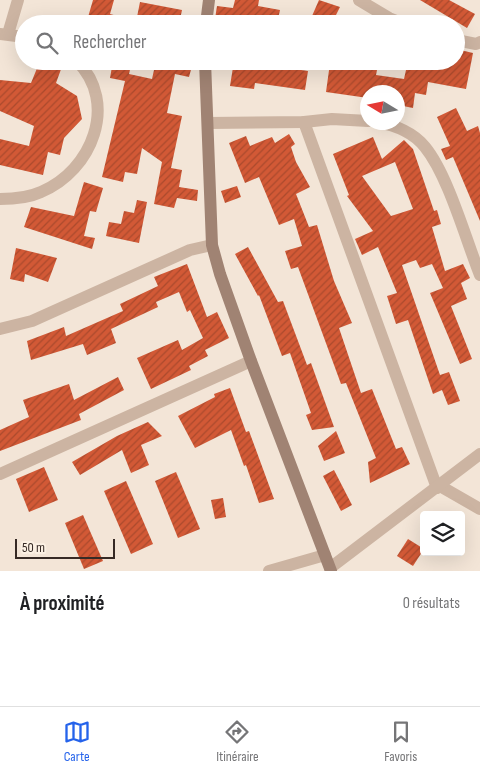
<!DOCTYPE html>
<html lang="fr">
<meta charset="utf-8">
<style>
:root{--surface:#fff;--page:#f6f6f6;--text:#202124;--muted:#757577;--line:#e0e0e0;--accent:#2563eb}
body{margin:0;font-family:"Sofia Sans Condensed",sans-serif;background:var(--page);color:var(--text)}
.controls{position:absolute;right:15px;bottom:15px;display:grid;overflow:hidden;border-radius:5px;box-shadow:0 5px 20px #0002}
.controls button{width:45px;height:45px;display:grid;place-items:center;padding:0;border:0;border-bottom:1px solid var(--line);background:var(--surface);color:var(--text);font:25px sans-serif}
.compass{position:absolute;left:360px;top:85px;width:45px;height:45px;border-radius:50%;background:var(--surface);box-shadow:0 5px 20px #0002;rotate:280deg}
.scale{position:absolute;left:15px;bottom:12px;width:100px;box-sizing:border-box;padding-left:5px;border:2px solid #362a25;border-top:0;font-size:14px;line-height:18px;white-space:nowrap;color:#362a25;-webkit-text-stroke:4px #fbf0e3;paint-order:stroke}
.list{margin:0;padding:0;list-style:none}
h2{display:flex;justify-content:space-between;align-items:center;height:65px;margin:0;padding:0 20px;font-size:21px}
h2 small{font-size:16px;font-weight:400;color:var(--muted)}
.icon{flex:none;width:28px;height:28px;fill:none;stroke:currentColor;stroke-width:2;stroke-linecap:round;stroke-linejoin:round}
.map{position:relative;flex:none;width:480px;height:571px;overflow:hidden}
.search{position:absolute;background:var(--surface);box-shadow:0 5px 20px #0002;left:15px;right:15px;top:15px;height:55px;display:flex;align-items:center;gap:12px;box-sizing:border-box;padding:0 18px;border-radius:28px;color:var(--muted);font-size:19px}
.sheet{height:135px;background:var(--surface)}
nav{display:flex;justify-content:space-around;align-items:center;box-sizing:border-box;height:70px;border-top:1px solid var(--line);background:var(--surface);font-size:14px;color:var(--muted)}
nav a{display:grid;justify-items:center;gap:2px}
nav .on{color:var(--accent)}
.map>svg:first-child{display:block}
</style>
<div class="map">
<svg width="480" height="571" viewBox="0 0 480 571">
<defs>
<pattern id="building-hatch" width="6" height="6" patternUnits="userSpaceOnUse" patternTransform="scale(1.25)"><rect width="6" height="6" fill="#d25936"/><path d="M-1 1l2-2M0 6l6-6M5 7l2-2" fill="none" stroke="#ab4a2d"/></pattern>
</defs>
<rect width="100%" height="100%" fill="#f3e5d7"/>
<g fill="url(#building-hatch)" fill-rule="evenodd">
<polygon points="93,0 114,0 110,14 132,20 131,24 86,24"/>
<polygon points="235,0 259,0 258,6 280,10 277,24 231,24 232,22 215,19 217,6 233,8"/>
<polygon points="319,0 340,7 336,15 355,24 328,24 312,16"/>
<polygon points="420,0 449,0 475,14 467,28"/>
<polygon points="140,2 182,10 179,24 136,22"/>
<polygon points="456,49 473,53 466,89 428,82 426,95 415,93 413,108 398,105 398,92 368,92 368,98 326,92 330,63 377,70 376,75 404,79 408,61 456,61"/>
<polygon points="40,61 64,61 56,83 77,96 82,119 64,138 60,155 48,152 43,175 0,165 0,139 29,146 34,126 0,111 0,80 31,83"/>
<polygon points="113,61 132,61 129,74 152,79 156,61 177,61 192,66 189,77 175,74 167,113 182,116 171,168 182,170 179,187 198,190 197,201 177,198 174,208 154,204 162,162 142,148 137,174 125,172 123,182 102,177 125,81 110,78"/>
<polygon points="234,61 261,61 260,64 308,71 305,90 255,83 254,89 230,86"/>
<polygon points="456,108 467,131 478,126 480,133 480,221 453,157 446,160 441,149 450,146 437,117"/>
<polygon points="289,134 295,144 291,147 296,162 310,187 296,194 309,227 317,225 334,281 352,323 339,328 361,393 372,389 396,449 402,447 410,464 370,483 368,462 376,458 346,383 341,384 298,267 291,269 285,251 302,246 294,219 279,225 259,177 245,183 229,143 246,136 250,146 272,137 275,143"/>
<path d="M373,137L382,159L404,140L413,149L434,211L437,210L441,224L432,227L445,271L463,264L470,278L461,283L467,299L451,306L472,359L460,364L430,293L443,288L432,264L420,268L416,260L402,265L440,375L449,372L460,401L448,405L442,390L433,394L408,320L396,324L387,296L397,293L378,247L362,255L355,239L373,231L347,196L349,195L333,154ZM395,162L413,209L391,216L362,176Z"/>
<polygon points="84,182 103,188 96,212 90,211 84,236 95,238 92,249 24,227 31,207 74,216"/>
<polygon points="237,186 241,197 225,203 221,191"/>
<polygon points="137,200 147,202 139,243 106,236 109,222 121,224 124,211 134,213"/>
<polygon points="248,247 278,302 283,301 307,365 311,363 334,427 312,430 306,415 311,413 290,353 282,356 259,295 258,296 235,254"/>
<polygon points="16,248 57,258 48,282 25,274 24,282 10,279"/>
<polygon points="187,264 207,317 217,312 229,338 205,350 208,356 189,366 191,370 151,389 137,358 178,340 182,350 203,338 190,310 187,312 179,292 156,302 158,307 111,329 116,343 87,355 83,344 31,360 27,341 64,327 66,336 123,311 120,304 158,286 154,277"/>
<polygon points="118,377 124,390 79,414 81,420 0,451 0,430 29,417 23,400 69,384 74,400"/>
<polygon points="230,388 246,432 249,431 274,499 259,503 246,465 244,466 231,430 195,448 178,416 215,397 214,394"/>
<polygon points="148,422 162,436 141,445 149,465 131,473 122,450 80,475 72,462 117,436"/>
<polygon points="336,431 345,453 324,461 318,446"/>
<polygon points="44,467 58,500 29,512 16,479"/>
<polygon points="334,470 352,505 341,511 323,476"/>
<polygon points="176,472 200,529 178,538 155,481"/>
<polygon points="126,481 153,544 131,554 104,491"/>
<polygon points="223,498 226,517 215,519 211,500"/>
<polygon points="83,515 103,561 84,569 65,523"/>
<polygon points="408,539 424,549 413,566 397,556"/>
</g>
<g fill="none" stroke-linecap="round" stroke-linejoin="round">
<g stroke="#ccb4a2" stroke-width="12">
<polyline points="359,0 389,18 404,24"/>
<polyline points="0,34 24,37"/>
<polyline points="8,34 18,0"/>
<polyline points="456,40 476,44 480,42"/>
<polyline points="304,122 437,488"/>
<path d="M377,122C395,125 414,133 425,147C448,175 466,240 480,275"/>
<polyline points="208,123 304,122 332,119 368,121"/>
<path d="M0,199C14,199 28,198 41,192C92,171 119,103 77,61"/>
<polyline points="0,329 32,321 190,250 212,245"/>
<polyline points="0,474 251,361"/>
<polyline points="440,486 480,509"/>
<polyline points="330,568 480,454"/>
<polyline points="269,571 325,555"/>
</g>
<g stroke="#a08373" stroke-width="12">
<polyline points="206,24 209,0"/>
<polyline points="205,61 212,245 220,274 251,361 331,571"/>
</g>
</g>
</svg>
<div class="controls">
<button><svg class="icon" aria-label="layers" viewBox="0 0 24 24"><path d="M12 4l9 5-9 5-9-5zM3 14l9 5 9-5"/></svg></button>
</div>
<svg class="compass" viewBox="-18 -18 36 36"><path d="M0-13l5 13h-10z" fill="#e53935"/><path d="M0 13l5-13h-10z" fill="#757577"/></svg>
<div class="scale">50 m</div>
<div class="search"><svg class="icon" aria-label="search" viewBox="0 0 24 24"><circle cx="10" cy="10" r="6"/><path d="M15 15l6 6"/></svg>Rechercher</div>
</div>
<section class="sheet">
<h2>À proximité<small>0 résultats</small></h2>
<ul class="list">
</ul>
</section>
<nav>
<a class="on"><svg class="icon" aria-label="map" viewBox="0 0 24 24"><path d="M3 6l6-2 6 2 6-2v14l-6 2-6-2-6 2zM9 4v14M15 6v14"/></svg>Carte</a>
<a><svg class="icon" aria-label="directions" viewBox="0 0 24 24"><path d="M12 3l9 9-9 9-9-9zM9 14v-3h6M13 9l2 2-2 2"/></svg>Itinéraire</a>
<a><svg class="icon" aria-label="saved" viewBox="0 0 24 24"><path d="M7 4h10v16l-5-4-5 4z"/></svg>Favoris</a>
</nav>
